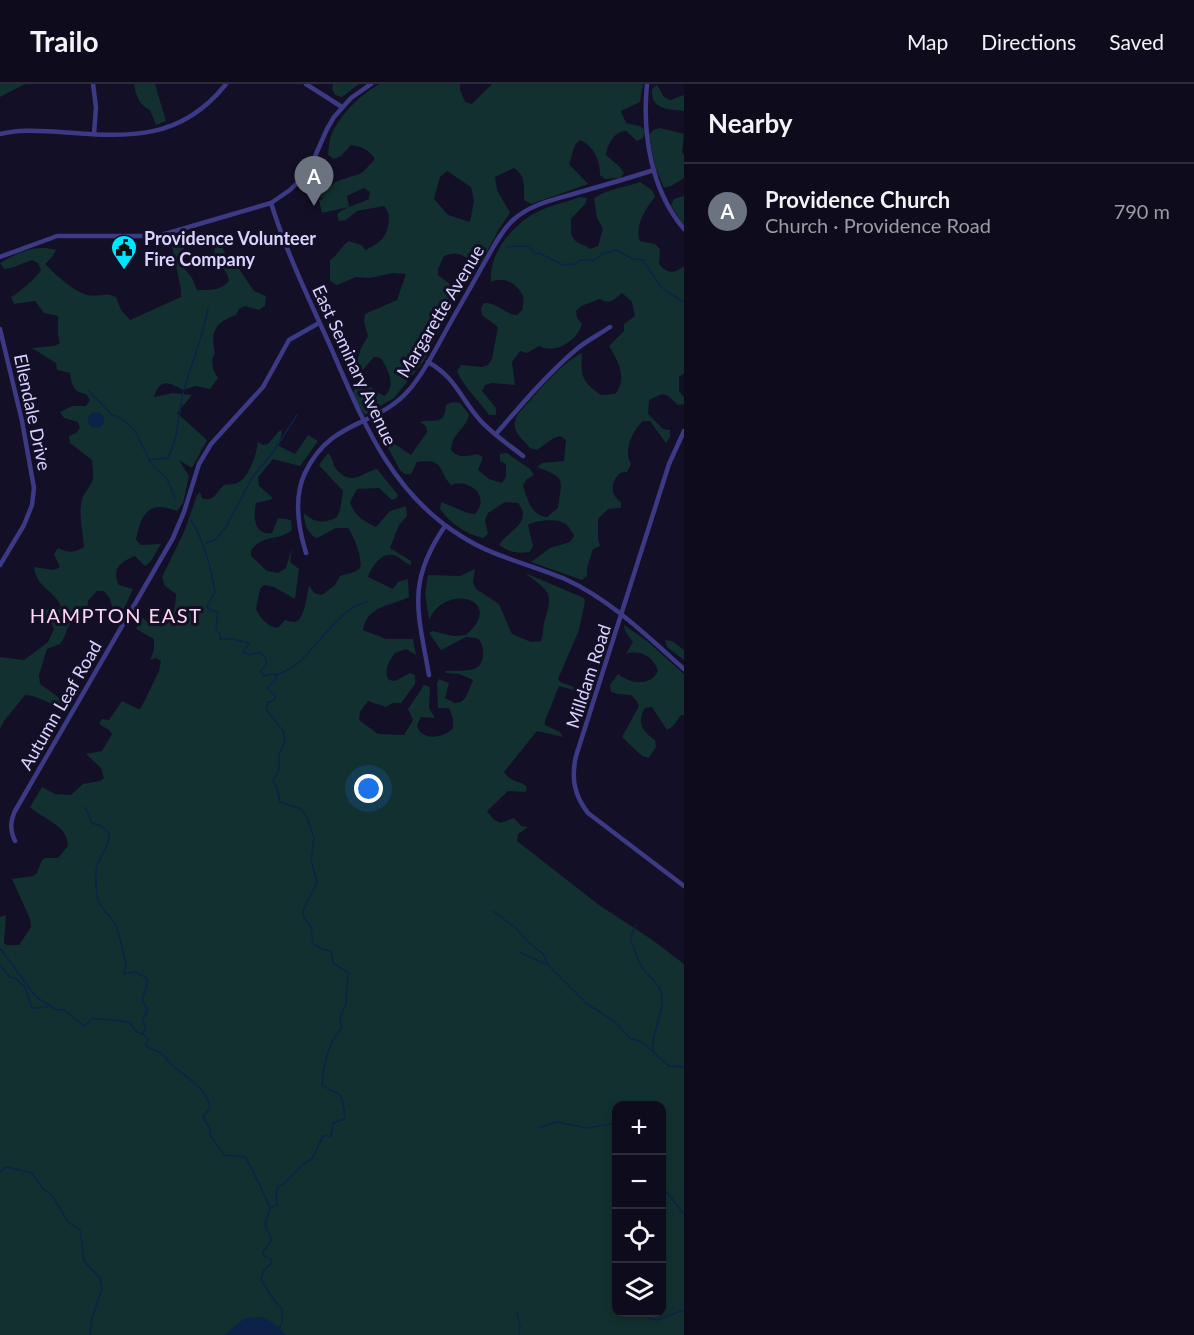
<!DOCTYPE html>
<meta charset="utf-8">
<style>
:root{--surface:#0e0b1c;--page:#1c1929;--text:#f1f3f6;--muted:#9b9ba3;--line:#2e2b3b;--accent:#00e5ff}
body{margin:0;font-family:Lato,sans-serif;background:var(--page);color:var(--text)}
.controls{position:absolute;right:18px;bottom:18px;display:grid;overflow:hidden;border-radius:12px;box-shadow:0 3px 9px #0003}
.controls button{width:54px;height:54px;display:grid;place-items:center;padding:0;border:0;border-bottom:2px solid var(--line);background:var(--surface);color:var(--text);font:30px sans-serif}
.you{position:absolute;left:369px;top:705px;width:21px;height:21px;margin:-15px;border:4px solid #fff;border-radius:50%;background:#1a73e8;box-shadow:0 0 0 9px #1a73e833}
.badge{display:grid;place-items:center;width:39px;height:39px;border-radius:50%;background:var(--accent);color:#fff;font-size:20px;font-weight:700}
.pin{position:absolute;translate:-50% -50px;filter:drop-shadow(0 2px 3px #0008)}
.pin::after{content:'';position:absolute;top:32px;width:21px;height:18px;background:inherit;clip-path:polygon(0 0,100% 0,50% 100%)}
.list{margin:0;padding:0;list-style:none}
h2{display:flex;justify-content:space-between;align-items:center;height:78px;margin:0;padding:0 24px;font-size:26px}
h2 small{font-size:20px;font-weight:400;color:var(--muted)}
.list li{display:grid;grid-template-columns:39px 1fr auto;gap:18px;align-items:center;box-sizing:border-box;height:96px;padding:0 24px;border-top:2px solid var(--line)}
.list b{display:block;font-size:22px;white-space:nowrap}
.list p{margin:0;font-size:20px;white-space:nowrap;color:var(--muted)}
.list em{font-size:20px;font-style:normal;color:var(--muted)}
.icon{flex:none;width:33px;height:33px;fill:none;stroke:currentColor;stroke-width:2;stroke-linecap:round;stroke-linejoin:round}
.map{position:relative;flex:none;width:684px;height:1251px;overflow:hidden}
header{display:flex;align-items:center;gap:36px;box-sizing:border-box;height:84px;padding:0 30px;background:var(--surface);border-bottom:2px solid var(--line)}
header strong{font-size:28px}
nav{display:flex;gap:33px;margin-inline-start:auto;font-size:21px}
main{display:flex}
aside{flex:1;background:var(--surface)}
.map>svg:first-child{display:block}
</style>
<header>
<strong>Trailo</strong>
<nav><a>Map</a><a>Directions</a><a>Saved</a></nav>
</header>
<main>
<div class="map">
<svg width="684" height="1251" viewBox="0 0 684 1251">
<rect width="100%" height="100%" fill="#130f26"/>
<g fill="#12302f" fill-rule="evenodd">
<polygon points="0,0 25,0 0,13"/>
<path d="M134,0H155L166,37L156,41L150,26C139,21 136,12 134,0Z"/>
<polygon points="333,0 359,0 342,13 335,11 332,5"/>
<path d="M380,0H460V6L465,18L472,20L492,0H643L640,18L621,27L626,39L640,42L645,46L643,54L637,57L626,47C614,48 608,59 606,71C613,78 618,79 624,89L620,94L605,95L600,91C600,76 594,62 580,56L575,61L569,80L588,100L531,120L524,116C524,103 526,92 514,84L495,93L497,106L510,129L499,145L481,179L474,181C464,171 457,166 444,172L438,185V191L455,204L461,205L423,278L394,314L365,331L352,313L354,306L360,301H367L384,312C397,302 388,286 381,274L374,273L360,289L353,291L361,264L368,252L364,238L365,230L397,216L406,190L392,189L370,194L356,193L337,201L330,197V176C338,171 341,162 349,157L361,161L366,166C371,163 379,159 383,154C389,145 392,130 384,122L357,127L346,136L339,137L337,130C345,123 359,120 369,115L370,108L364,104L347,112L349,123L322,129L319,116L323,115L319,111L335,98L362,89L375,75C369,66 361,62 351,61L341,72L334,75L328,71C329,63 329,54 333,47C343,28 362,9 380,0ZM447,87L471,103L474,117L470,138L448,131L434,115L440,93Z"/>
<path d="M657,1L664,13L670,16L684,11V27C669,25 650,26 652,5Z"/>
<polygon points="660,44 684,50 682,68 684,71 684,94 671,102 664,104 655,82 649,51 653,46"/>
<path d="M640,98L652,106L655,113C646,124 634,142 640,157L655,160L660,165L659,180C667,190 674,190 684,182V289L679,293V307L684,313V320L678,321L668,312L662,310L649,316L648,330L663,345L670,346V353L666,359L650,337H643C632,347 623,367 631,380L627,388L620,389C611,398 609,410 621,418V424L608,425L598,435V455L600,462L593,465L587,484V492L582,496L531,478L550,464L570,458L574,452C572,448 569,443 566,440C558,434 536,436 528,441L533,462L530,468C516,470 510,468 499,461C507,447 534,439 518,419L505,418L488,429L485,436L488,450L483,454C464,449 451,440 440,425L441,418L468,429L475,430C491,413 470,394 451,401C437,386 445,374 417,378L411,390H405L400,386L387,362L393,359L411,371L427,348L426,342L420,338C435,334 444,343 446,321L453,318L460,319L469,330C467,345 452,348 451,366C459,375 466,372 477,370L483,373L478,386L489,395L502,399L506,393V380L500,377V370L507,369L530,385L534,391L527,395L523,401C527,415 531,431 547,433L558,424C562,394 566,394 537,383L542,379L564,377L566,356L560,352L554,354L537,366L530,364C520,352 510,347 517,331C534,313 560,279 582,269C581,292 581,297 601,311L615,310C628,295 618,277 609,262L624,247V240L635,232L632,218L622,209C614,216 610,221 600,215L581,222L576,227L577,234L582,240C578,256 555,271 539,262L527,269L520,267L512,278L515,301L492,299L485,301L482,307L496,324V331H489C479,316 464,304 457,287L461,281L482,283L488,281L492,275L498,243L482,231L481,224L484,219C497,218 504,230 517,231L522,226C523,222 524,216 523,212C517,199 503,192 491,198C488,169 514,139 539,127C551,121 567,118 580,113L587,114L585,120L571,135C571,154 570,156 588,163L589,165L598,162L603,145L597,134L594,114C609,104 624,104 640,98Z"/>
<polygon points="684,112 684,142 671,121 674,115"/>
<path d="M173,154C189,155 184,168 179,178L192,194L197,206C209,206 221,207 229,197L227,190L214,172L215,164L221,161L227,173L237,182L254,207L266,212L265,222L259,226L245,222L239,225L236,231C215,238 210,248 215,269C210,278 212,285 218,294L210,305L196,302L183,306C168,298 160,294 154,313L173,309L192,311L177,329L207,356L192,384L179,376L189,392L183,419L177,427C149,416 141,429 136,456L141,461L161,460L150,478L145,482L135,472C120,478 111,485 119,501L133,505L121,531L114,529L110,515L104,507H97L88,517C88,530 78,530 71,538C65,545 66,554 60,560L47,565L39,591L40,600L62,616L65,622C50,623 40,611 25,611L4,637L0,645V573L24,576L48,558L54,545L44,527L51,524L56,528L61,523C56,507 36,504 34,483L54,486L60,483L54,470L58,464C68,469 75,469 84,463C83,448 79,435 81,420C82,410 90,404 93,395C94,389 92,382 92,376L70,359L69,352L76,349L80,344L78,338L64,334L60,328L72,322H86L90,316L86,310C73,308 72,302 70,289L57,286L56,279L32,264L54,262L60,259C56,246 59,243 58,232L44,229L35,217L14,220L11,213C18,210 38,192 41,186L38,179L32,176L11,184L4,185L0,179C17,169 36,160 56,166L53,172L45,180C55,190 75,209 88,211C98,213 106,208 116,213L121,226L130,236L181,213V206L171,156Z"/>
<path d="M280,346L282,348L279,362L295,370L308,351L318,357L300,382L273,375L258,393L259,402L273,414L270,416L256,419C253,433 254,452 272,449L278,434L291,436L292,446C280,457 261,450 251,467V472L267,487L278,489L286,484L292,464L290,478L299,485L295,515L274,503L264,501L260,505L256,525C260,534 268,543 278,544L285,536C288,537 292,538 295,538C305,536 307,509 309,501L314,509L322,511L335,501L340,492C345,490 355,489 359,485C365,479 353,450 348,444H336L317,454C307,450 304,439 304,429C314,439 325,440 337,433L340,426L343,407L319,381L328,369C334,374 332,381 337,386C353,403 362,388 377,385L398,411L397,414L392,416L379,404L357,405L350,418C354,432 364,437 376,443L390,427L406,422L407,432L399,441L390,464L411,477V481C404,479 399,472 393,471C381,468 371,484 368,493L393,505L398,498L408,495L409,513C392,522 367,521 363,546L386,555H413L416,571L406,565L395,569C389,577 383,587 389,596L395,597L410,589L415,591V600L401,619H393L386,623L368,617L360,628L359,636L378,650L404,651L413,636L408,625L424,601L430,603L429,624L435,634L421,633L417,641C420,657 444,655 453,644V635L449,624H438L437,599L439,595L449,599L445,614L455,619L461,618L466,613L473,596L459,590L446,589L445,587C461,585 484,593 483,567C482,561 482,558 477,554L466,553L441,566L429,549L432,547L454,552L466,551C507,515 445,498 429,536L425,509L428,491L460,492L475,485L473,498L476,505L499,520L512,550L531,558L541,557C543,551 543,546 544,539C554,507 550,509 525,489L584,514L585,517L579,546L558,595L560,598L574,603L573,606L559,602L545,637V641L560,648L563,653L537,647L504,688C511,699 521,696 527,703L526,708L508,707L487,727L494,736L501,739L514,734L521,742L528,743L518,750L517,757L599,821L651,855L684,880V1251H0V833L6,831L4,859L7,861H19L31,843L30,835L12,795L33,792L37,789L42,776L45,774H58L68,762C67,740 44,736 30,723L42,703L55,710L71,711L83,700L100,697L104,694L101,684L86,670L102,667L112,650L109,646L99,640L102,635L109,636L122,617L138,625L141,624L159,587L161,577L156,574L150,576L154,566V555L136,545L142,534C146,536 150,540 155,541C172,548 176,522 176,510L165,502L162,493L185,446L197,411L200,408L202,414C214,419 217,407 224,401C229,400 235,401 239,398C250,391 256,371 258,358L263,361L268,360ZM616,1022H662V1228H616Z"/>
<path d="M624,541L647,557L684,590V631H681L673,642L667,646L652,623L645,624C636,638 643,648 655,656L656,663L649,674L642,672L622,653L639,622L636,616L631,611L618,610L611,608L610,601L618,590C630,599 649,604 658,587C654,573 640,565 626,570L633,558L625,547Z"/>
<polygon points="665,556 672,557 684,566 684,576 667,563"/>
</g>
<g fill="#0c2248">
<circle cx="96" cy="336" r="8"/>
<polygon points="263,1233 272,1238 286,1251 224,1251 245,1234"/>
</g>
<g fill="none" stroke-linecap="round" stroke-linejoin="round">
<g stroke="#0c2248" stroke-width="1.5">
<path d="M506,164C513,161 522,162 530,162L535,170L539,169L563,181L575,180L580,176H594L602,170L616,166L633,175L643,176L659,200L667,208L684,218"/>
<polyline points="88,306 112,331 120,334 134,345 152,381 167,395 175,414"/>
<path d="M149,376L168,374C178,354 178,335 182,314C189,283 203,255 208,224"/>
<path d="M191,436C204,457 211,484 215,508L207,522L210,526L218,528L216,545L220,550V555H233L249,559L243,568L250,571L260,568L266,575V582L261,586L263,592L273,590L276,591L277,594L267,604L276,613L273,617L268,618L266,625L283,647L285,658L279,670V686L273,697L277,704L280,718L301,725L307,734L314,754L311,776L317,798L303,827L304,834L311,843L313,860L322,865L331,867L333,879L346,887L348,890L346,920L340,933L342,944C328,958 324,980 322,1000C334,1013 340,1000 344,1025C344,1028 345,1031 345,1035L333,1039L331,1052H323L312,1075L302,1081L284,1100L278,1103L276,1108L277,1121L270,1124"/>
<polyline points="205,460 216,455 226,443 252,394 273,368 297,331"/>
<path d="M276,591C283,588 291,585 297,580C318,562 340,523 367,518"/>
<path d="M85,723L92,739L101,742L109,749C110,761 102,769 98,779C94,789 96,801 97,811C98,825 111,830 116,842C118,846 126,878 126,882C125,885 124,887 124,890L135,888L145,893L148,897L142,916L148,926L142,937L146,943L143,950L148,955L146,962C151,965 158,967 163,971C167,974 169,979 173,982C187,994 207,1004 210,1024L203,1033L210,1045V1051L224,1071L245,1073C249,1078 270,1122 270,1125C269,1132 263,1137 266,1144C268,1149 271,1150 271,1157L263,1168L264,1172L271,1175V1179L263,1188L261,1195C267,1205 273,1218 282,1225V1240L278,1245"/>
<polyline points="493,827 516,844 527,857 544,871 547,880"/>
<path d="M636,841L630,855C634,863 636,873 641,881C647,893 662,899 662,915C663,934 649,952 654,970"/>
<path d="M0,864L36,913L57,926H64L84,942L93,934C101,936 106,935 114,936C119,936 123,938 129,938L137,948L143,950"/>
<polyline points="519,868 548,881 587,920 614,937 630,954 642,958 669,982 684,983"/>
<polyline points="0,881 10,893 15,894 25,903 32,924 48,923"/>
<polyline points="538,1044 557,1038 587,1044 611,1040 616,1044"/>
<polyline points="0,1088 6,1083 32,1089 43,1105 52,1111 68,1138 80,1146 84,1177 100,1194 102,1205 92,1234 90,1251"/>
<polyline points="662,1102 684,1130"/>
<polyline points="517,1228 520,1243 519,1251"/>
<polyline points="638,1230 657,1236 684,1226"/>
</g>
<g stroke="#3d3a85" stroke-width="4.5">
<polyline points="93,0 96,23 94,50"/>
<polyline points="306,0 342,23"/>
<path d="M647,0C642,50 651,106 684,145"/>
<path d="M0,50C20,45 40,47 60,48C126,53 180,58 226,0"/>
<path d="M271,119C286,167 307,211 328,257C361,332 388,407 461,452C493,473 530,480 565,495C611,516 647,552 684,585"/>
<polyline points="0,173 57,152 158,152 271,119 290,106 301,95 312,79 327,45 334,33 351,14 371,0"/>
<polyline points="0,245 22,337 34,404 32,421 24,441 0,481"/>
<path d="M428,278C456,294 459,312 479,335C491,349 508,360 523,372"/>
<path d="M684,347L669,380L576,672C571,694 574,711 588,729L684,802"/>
<path d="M496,350C522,320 548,289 578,264C588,256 600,250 610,243"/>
<path d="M306,469C298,443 293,414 305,389C331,334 376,344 409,306C423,290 433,270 443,252C456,228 470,205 483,181C492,166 500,148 513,136C532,119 557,115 580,108C605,101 629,94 654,86"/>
<path d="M429,591C418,528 406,499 445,442"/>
<path d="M15,757C10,746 10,738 15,727L173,454L184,428L199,380L211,360L263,303L289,256L319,239"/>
</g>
</g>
<defs>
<symbol id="civic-pin" viewBox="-11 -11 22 30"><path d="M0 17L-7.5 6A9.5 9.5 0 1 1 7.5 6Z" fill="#00e5ff" stroke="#130f26"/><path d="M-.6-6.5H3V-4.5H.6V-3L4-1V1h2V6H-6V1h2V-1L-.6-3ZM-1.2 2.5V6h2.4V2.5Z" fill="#111"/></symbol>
</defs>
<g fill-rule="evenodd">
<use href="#civic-pin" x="109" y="149" width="30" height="40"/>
</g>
<g text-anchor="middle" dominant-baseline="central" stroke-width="6" stroke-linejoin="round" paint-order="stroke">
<g font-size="18" font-weight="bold" fill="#d9d4ff" stroke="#130f26" text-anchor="start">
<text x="144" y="154">Providence Volunteer<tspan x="144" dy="21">Fire Company</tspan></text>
</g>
<g font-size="18" fill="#d9d4ff" stroke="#130f26">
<text transform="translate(440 227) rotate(-59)">Margarette Avenue</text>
<text transform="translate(355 281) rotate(65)">East Seminary Avenue</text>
<text transform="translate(33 328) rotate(78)">Ellendale Drive</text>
<text transform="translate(588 592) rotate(-72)">Milldam Road</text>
<text transform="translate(60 621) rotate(-60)">Autumn Leaf Road</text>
</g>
<g font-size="20" letter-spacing="1.5" fill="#ffd6f0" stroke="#130f26">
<text x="116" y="531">HAMPTON EAST</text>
</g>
</g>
</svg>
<div class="controls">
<button>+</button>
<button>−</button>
<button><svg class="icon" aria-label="locate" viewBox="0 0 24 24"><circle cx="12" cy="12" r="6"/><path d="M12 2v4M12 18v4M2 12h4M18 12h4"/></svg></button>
<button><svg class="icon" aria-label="layers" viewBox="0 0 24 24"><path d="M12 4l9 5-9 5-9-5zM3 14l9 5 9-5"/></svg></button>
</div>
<div class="you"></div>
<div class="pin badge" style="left:314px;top:122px;background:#6b7280">A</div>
</div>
<aside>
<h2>Nearby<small></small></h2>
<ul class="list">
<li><span class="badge" style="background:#6b7280">A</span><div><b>Providence Church</b><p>Church · Providence Road</p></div><em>790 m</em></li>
</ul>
</aside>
</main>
